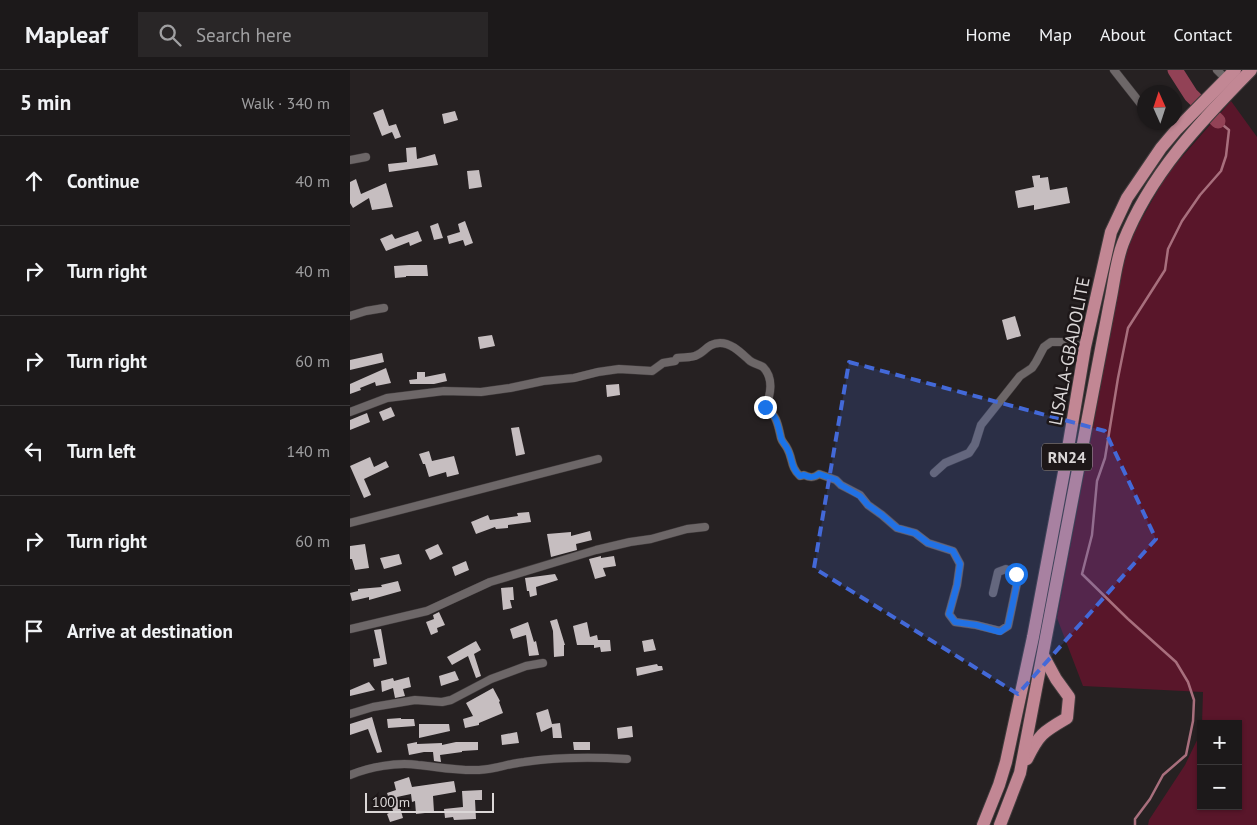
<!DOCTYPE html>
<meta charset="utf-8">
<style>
:root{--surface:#1c191a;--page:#292627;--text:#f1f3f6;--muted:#a0a0a2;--line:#3a3839}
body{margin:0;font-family:"PT Sans",sans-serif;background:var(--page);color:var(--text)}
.controls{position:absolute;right:15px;bottom:15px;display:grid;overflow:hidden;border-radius:0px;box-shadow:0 1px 4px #0004}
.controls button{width:45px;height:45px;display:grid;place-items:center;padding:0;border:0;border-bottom:1px solid var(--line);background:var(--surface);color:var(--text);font:25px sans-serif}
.compass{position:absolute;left:787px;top:15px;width:45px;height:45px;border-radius:50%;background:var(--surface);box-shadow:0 1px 4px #0004;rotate:357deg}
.scale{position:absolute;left:15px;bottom:12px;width:129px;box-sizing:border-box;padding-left:5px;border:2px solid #dbd7d7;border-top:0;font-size:14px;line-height:18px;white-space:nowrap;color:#dbd7d7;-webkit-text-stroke:4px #1d1718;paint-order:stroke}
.stop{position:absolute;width:15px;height:15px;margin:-11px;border:4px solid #1a73e8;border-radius:50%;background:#fff}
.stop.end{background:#1a73e8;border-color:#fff;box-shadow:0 1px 5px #0008}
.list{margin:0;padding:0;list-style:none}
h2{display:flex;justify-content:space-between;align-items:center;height:65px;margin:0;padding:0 20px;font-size:21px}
h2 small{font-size:16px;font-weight:400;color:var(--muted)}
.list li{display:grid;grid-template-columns:32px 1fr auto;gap:15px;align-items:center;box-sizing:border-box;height:90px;padding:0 20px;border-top:1px solid var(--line)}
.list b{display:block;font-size:19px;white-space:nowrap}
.list em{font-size:16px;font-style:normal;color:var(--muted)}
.icon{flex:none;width:28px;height:28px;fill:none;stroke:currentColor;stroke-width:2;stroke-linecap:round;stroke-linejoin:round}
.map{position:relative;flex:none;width:907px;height:755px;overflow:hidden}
header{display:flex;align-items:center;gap:30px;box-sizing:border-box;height:70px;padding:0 25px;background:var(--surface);border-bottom:1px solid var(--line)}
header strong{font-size:24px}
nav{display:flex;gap:28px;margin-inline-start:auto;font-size:18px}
.search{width:350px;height:45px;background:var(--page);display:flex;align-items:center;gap:12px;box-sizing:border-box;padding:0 18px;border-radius:0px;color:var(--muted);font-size:19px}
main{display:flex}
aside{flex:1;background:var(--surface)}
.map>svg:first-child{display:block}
</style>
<header>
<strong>Mapleaf</strong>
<div class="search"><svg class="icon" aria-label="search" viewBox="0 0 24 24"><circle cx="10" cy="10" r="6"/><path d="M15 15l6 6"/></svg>Search here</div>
<nav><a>Home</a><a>Map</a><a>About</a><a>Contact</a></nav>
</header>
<main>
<aside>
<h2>5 min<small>Walk · 340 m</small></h2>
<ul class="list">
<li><svg class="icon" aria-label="ahead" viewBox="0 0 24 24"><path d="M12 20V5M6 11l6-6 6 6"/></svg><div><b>Continue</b></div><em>40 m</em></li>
<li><svg class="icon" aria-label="right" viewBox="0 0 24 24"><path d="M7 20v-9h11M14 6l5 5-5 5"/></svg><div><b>Turn right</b></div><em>40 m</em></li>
<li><svg class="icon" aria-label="right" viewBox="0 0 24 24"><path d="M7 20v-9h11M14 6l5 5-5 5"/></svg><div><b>Turn right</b></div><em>60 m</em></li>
<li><svg class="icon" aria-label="left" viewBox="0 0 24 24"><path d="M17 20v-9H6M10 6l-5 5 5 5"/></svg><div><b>Turn left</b></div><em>140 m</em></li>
<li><svg class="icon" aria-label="right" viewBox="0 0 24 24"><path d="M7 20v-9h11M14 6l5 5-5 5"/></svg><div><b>Turn right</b></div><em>60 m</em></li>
<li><svg class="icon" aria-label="arrive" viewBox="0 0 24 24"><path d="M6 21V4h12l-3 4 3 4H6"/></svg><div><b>Arrive at destination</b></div></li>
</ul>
</aside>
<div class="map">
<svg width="907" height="755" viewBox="0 0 907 755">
<rect width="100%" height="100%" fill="#262122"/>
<polygon fill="#59162a" points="881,31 907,67 907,755 798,755 799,750 835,695 851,662 851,736 888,736 888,654 852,654 853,622 733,616 707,548 777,175 817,104"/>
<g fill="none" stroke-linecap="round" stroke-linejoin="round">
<polyline stroke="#a86f7d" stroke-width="2.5" points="785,755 785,749 800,729 813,705 836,685 843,651 844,630 838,612 826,592 778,549 732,504 742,465 747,411 755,388 768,308 778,258 815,200 818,179 832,151 850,125 871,101 876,86 879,60 868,51"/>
<polyline stroke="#924256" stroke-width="15" points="825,0 841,25 868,51"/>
</g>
<g fill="#c6bec0">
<polygon points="33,39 39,56 46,54 51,67 45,69 42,62 32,66 23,43"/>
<polygon points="105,41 108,50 94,54 92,44"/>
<polygon points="66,77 67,89 85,84 88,95 39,102 38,94 57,92 56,78"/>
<polygon points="129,100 132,117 119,119 117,101"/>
<polygon points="690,105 690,108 698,107 700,120 717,117 720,133 684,140 684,135 668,138 665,121 684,117 682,106"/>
<polygon points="6,109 11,124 36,113 43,137 22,140 19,128 3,138 0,133 0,112"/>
<polygon points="115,151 123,173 115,176 113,170 99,174 97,166 110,162 108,154"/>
<polygon points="88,153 93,168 84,170 80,156"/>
<polygon points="68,161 72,171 60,176 59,172 36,181 30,169 42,164 45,169"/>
<polygon points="59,195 77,195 78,206 56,206 56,207 45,208 44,196"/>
<polygon points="665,246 671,266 657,270 652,250"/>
<polygon points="142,265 145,276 130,279 128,267"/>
<polygon points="32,283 34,292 0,300 0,290"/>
<polygon points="36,298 41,313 26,316 25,312 10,318 11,320 0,324 0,314"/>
<polygon points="67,302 75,302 75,307 95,303 97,311 84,314 60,314 59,310 67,309"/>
<polygon points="269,314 270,325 257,327 256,315"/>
<polygon points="41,337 45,346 33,351 29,342"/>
<polygon points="17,343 20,352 0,360 0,350"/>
<polygon points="169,357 175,384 166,386 161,358"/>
<polygon points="79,381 82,391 104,386 109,404 97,407 96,402 79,407 75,394 73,394 69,384"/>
<polygon points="20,387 24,397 36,391 39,397 14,409 21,425 14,428 0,396"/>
<polygon points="179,442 181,452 158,455 158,458 146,459 145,457 126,464 121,452 138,445 140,450 168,446 167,443"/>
<polygon points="240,461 242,470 226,474 227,480 201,487 197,464 221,462 221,466"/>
<polygon points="15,474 19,498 5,500 2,489 0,489 0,476"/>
<polygon points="88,474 93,484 80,490 75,480"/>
<polygon points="49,484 52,494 34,499 30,488"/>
<polygon points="251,486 251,488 264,486 266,496 253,498 256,506 245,509 239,489"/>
<polygon points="116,491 119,500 105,506 102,497"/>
<polygon points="205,504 208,510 186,517 187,525 180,527 179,521 177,521 175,508"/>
<polygon points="48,511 51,521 19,530 19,527 2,531 0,523 8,521 8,519 32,517 31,515"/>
<polygon points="163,517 164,530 160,530 162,538 153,540 151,518"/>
<polygon points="89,542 95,555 87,558 88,562 81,565 76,552 84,549 83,545"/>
<polygon points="207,549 215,575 214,575 214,586 204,587 203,561 200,551"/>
<polygon points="178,552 184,572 186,571 189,585 179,586 176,565 163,569 160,559"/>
<polygon points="237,552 240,567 247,565 248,570 260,570 261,581 251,582 250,577 244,578 244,575 227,575 223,556"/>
<polygon points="31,559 37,594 24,597 23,589 30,588 24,560"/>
<polygon points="303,569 306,580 294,582 292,571"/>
<polygon points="126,571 131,580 124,584 131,606 126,608 118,586 102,595 97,587"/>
<polygon points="307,594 308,596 312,596 313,600 287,606 286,598"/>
<polygon points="105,601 109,610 91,616 89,606"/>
<polygon points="59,607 61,617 53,619 55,626 45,628 43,618 32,622 31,611 43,608 44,611"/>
<polygon points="19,612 25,620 0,626 0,620"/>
<polygon points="143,618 150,631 149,632 153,643 129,653 129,655 115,658 113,649 123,646 116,633"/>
<polygon points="198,639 202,654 210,653 212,668 203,668 202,657 191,662 186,643"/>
<polygon points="22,647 32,682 27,683 18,659 0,665 0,654"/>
<polygon points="51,648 51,649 64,649 65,656 38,658 37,649"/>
<polygon points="69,654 99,654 100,661 69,668"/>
<polygon points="282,656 283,667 268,669 267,658"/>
<polygon points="167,662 169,673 152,675 151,665"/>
<polygon points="67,672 67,674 92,673 92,675 106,672 128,672 128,680 112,681 112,682 90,685 91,692 84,691 83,682 74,682 59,685 57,674"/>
<polygon points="223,672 240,672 240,680 224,680"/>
<polygon points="59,707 62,717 104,711 106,722 83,726 84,742 66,744 65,731 62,732 61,724 47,727 53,748 40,752 37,744 43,741 37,723 46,720 44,712"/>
<polygon points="132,720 132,730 125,730 126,749 104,750 103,747 95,748 94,739 113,737 112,721"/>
</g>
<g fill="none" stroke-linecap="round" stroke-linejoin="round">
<defs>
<g id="minor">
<polyline points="764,0 794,38"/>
<polyline points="867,0 876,9"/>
<polyline points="0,90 16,87"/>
<polyline points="0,246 16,241 34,238"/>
<path d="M0,342L37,328L94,321L131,322L160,318L193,311L224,308L248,302L269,299L302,301L313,293L325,291L327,288C333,287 342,288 347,285C355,282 358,273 370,273C382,273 391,283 399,290C403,294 409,294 413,297C424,308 421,325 415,337C427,345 428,355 431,368C432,372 435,374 437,378C443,388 440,397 450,406L454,405C460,408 464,408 469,404L486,410L491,415L510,425L518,435L532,445L547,458L565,463L578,473L603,481L610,494L607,515L599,544L605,552L626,555L650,561L658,556L667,513L665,504L656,499L648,502L643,523"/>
<polyline points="584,403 595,393 619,383 625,374 631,355 670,306 682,298 686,292 694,277 701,272 713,272 735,277"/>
<polyline points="0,453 248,389"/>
<polyline points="0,559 77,541 140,512 246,480 280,472 301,469 337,459 355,457"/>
<polyline points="0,644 23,637 65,630 92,632 101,630 141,609 176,596 193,593"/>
<path d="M0,705C20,697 46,692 68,695C88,697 108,701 129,700C146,699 157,694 174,692C208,687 242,687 277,689"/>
</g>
<g id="primary">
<path d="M677,689C689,664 693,662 717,648L719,627L706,609L693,585"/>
<polyline points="633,755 649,715 656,692 683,567 714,402 735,277 761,162 777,128 811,78 827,59 885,0"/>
<path d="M650,755L670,703L760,232C764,213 766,191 773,173C800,104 850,52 901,0"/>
</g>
</defs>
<use href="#minor" stroke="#403b3c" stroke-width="9"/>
<use href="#primary" stroke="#403b3c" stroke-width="14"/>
<use href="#minor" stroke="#6d6768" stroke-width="8"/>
<use href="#primary" stroke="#c28794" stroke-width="12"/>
</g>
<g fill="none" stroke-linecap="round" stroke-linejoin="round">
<path stroke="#1a73e8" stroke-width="6" d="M415,337C427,345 428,355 431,368C432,372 435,374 437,378C443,388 440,397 450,406L454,405C460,408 464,408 469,404L486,410L491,415L510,426L518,435L532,445L547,458L565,463L578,473L603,481L610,494L607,515L599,544L605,552L626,555L650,562L658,556L667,513L666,504"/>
</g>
<path fill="#4369d8" fill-opacity="0.2" stroke="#4369d8" stroke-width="4" stroke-dasharray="10 6" stroke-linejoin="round" d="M499,292L755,361L806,469L668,624L464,498Z"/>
<g text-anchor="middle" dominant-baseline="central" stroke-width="5" stroke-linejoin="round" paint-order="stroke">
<rect fill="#1d1718" stroke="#a29d9e" stroke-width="1" x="692" y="373.5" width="50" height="27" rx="4"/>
<g font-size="16" font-weight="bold" fill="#dbd7d7">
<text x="717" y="387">RN24</text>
</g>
<g font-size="18" fill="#dbd7d7" stroke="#1d1718">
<text transform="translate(719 281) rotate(-79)">LISALA-GBADOLITE</text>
</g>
</g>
</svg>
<div class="controls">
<button>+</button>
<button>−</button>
</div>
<svg class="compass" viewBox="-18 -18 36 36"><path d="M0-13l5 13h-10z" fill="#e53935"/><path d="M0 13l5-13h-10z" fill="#a0a0a2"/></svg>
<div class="scale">100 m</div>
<div class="stop" style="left:666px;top:504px"></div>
<div class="stop end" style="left:415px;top:337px"></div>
</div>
</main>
